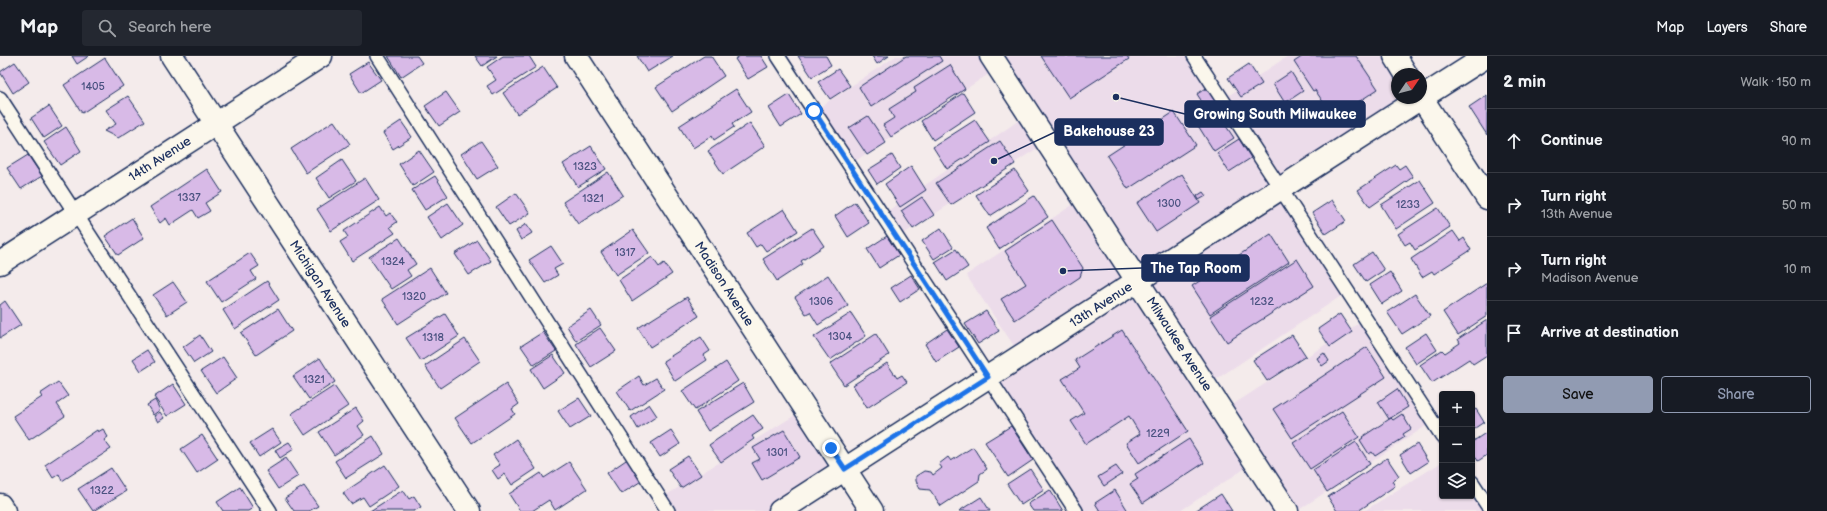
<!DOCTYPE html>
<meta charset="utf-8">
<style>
:root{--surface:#171b24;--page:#242831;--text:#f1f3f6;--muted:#9ea1a6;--line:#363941;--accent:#919bb2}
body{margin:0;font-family:"Balsamiq Sans",sans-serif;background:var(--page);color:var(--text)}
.controls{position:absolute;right:12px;bottom:12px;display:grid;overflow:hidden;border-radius:4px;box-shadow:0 1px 3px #0004}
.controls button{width:36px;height:36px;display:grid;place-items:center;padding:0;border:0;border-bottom:1px solid var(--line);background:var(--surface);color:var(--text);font:20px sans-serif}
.compass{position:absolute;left:1391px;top:12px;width:36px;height:36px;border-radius:50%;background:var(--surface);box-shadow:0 1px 3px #0004;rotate:55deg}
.stop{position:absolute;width:12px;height:12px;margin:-9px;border:3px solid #1a73e8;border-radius:50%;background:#fff}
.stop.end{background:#1a73e8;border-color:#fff;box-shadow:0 1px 4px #0008}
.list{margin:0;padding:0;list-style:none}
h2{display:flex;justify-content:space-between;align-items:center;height:52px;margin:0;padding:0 16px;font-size:17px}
h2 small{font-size:13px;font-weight:400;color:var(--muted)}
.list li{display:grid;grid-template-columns:26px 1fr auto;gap:12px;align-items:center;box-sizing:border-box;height:64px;padding:0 16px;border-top:1px solid var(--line)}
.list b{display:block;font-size:15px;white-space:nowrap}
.list p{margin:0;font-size:13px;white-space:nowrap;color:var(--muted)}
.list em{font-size:13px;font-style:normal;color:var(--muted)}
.actions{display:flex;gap:8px;padding:12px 16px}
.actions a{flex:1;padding:9px 0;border:1px solid var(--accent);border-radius:4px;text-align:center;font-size:14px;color:var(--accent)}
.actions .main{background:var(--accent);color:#111}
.icon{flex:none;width:22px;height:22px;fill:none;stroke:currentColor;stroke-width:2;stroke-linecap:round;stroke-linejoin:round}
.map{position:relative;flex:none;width:1487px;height:455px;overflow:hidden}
header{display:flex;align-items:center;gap:24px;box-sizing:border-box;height:56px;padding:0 20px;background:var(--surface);border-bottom:1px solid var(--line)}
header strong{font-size:19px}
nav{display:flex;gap:22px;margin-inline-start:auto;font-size:14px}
.search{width:280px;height:36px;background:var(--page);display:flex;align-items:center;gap:10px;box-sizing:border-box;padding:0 14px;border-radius:4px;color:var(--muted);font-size:15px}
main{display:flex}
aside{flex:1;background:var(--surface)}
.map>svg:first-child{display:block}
</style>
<header>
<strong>Map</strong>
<div class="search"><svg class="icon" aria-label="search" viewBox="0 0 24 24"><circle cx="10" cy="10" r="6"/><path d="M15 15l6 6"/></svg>Search here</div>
<nav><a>Map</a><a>Layers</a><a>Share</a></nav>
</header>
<main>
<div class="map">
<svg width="1487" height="455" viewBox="0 0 1487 455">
<rect width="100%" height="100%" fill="#f4ebeb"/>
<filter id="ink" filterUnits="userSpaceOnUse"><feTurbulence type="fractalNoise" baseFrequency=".025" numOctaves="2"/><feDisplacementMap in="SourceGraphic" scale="8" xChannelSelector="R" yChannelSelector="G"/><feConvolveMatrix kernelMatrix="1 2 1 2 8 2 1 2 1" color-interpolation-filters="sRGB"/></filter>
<g filter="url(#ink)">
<g fill="#ecdcea">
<polygon points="896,0 991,0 995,6 1005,0 1194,0 1222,44 1288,0 1395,0 1397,18 1397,42 1421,42 1280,133 1347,236 1206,330 1223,355 1365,263 1432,366 1297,455 1255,406 1180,455 1076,455 988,321 1021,300 966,219 1083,142 1047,86 897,182 882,159 1028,58 998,12 849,109 814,55"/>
<polygon points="805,353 845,413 780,455 668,455 660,443"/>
<polygon points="1442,406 1442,440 1472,440 1472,426 1487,455 1364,455"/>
</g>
<g fill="#d8bae7" stroke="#1b2f5e">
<polygon points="72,0 89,0 77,8"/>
<polygon points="388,0 417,0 422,7 401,21"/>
<polygon points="475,0 497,0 482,10"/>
<polygon points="503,0 529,0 536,11 493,39 487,30 496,24 487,11"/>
<polygon points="637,0 673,0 647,16"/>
<polygon points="704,0 711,0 724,20 672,55 656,31"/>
<polygon points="740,0 761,0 768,11 748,23 735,3"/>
<polygon points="798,0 826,0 831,9 812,21"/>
<polygon points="872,0 889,0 877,8"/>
<polygon points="906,0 939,0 942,5 871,51 859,31"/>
<polygon points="1041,0 1127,0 1129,3 1069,42"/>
<polygon points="1303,0 1356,0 1378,33 1334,62 1315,34 1313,35 1294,6"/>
<polygon points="105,2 123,30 82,57 64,29"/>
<polygon points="15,6 29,26 13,37 0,16"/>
<polygon points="368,6 381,24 361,37 349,18"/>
<polygon points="1249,8 1262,28 1241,41 1228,22"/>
<polygon points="950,9 965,33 891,81 883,69 894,62 889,53 916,36 914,32"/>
<polygon points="543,11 557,32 517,58 503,37"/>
<polygon points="838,13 850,30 830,43 818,26"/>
<polygon points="1291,16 1303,35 1285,47 1273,28"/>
<polygon points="1208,31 1220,48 1208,55 1197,38"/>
<polygon points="736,33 751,56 732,68 734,71 714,84 712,80 693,92 679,70"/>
<polygon points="446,36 460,56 439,70 425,50"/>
<polygon points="963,37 975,56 933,84 921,65"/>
<polygon points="789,39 801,58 781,71 769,52"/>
<polygon points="1487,39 1487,79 1469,51"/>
<polygon points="128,40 145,65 118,82 104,75 116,68 106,54"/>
<polygon points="49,50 62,70 44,82 31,62"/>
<polygon points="1216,55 1234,82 1214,95 1197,68"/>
<polygon points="1174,56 1196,89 1128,133 1107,100"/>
<polygon points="868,60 886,87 867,99 849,72"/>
<polygon points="975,64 990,86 947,113 933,91"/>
<polygon points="334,65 350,88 306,117 291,93"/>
<polygon points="401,65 412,81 393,93 383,77"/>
<polygon points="750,67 765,90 723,118 708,95"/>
<polygon points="66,71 81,95 60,109 44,86"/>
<polygon points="1239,83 1251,102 1229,116 1217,97"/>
<polygon points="481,85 498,110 477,123 461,98"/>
<polygon points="1000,85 1015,108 951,149 936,127"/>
<polygon points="591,90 606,113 578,131 563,108"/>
<polygon points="419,94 434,116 413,130 399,108"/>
<polygon points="28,99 42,120 21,133 7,112"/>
<polygon points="892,99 900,112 877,128 868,114"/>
<polygon points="342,104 356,125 329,142 316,122"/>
<polygon points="1396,109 1399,113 1405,109 1413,121 1370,151 1358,134"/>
<polygon points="911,110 926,134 900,151 885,128"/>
<polygon points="207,113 222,136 205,147 210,155 198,162 193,154 170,169 166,162 160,167 150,151"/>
<polygon points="1015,114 1029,135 990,160 976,139"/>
<polygon points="608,116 623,139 578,168 563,146"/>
<polygon points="1182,118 1200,147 1156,176 1137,147"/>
<polygon points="435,120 448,140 425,154 412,134"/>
<polygon points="365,122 379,144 331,175 317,153"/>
<polygon points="1420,124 1435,147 1396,173 1381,149"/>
<polygon points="1203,136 1206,140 1199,144 1197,140"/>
<polygon points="516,137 530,157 509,170 496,151"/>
<polygon points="1034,140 1048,161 999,193 986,172"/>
<polygon points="922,141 934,159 913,173 901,155"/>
<polygon points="1332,144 1346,165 1326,178 1312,157"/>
<polygon points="855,146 869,167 848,181 835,160"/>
<polygon points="448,147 463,169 442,184 427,161"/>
<polygon points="380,151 386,160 390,157 397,166 390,171 395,177 352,205 340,186 348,181 344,175"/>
<polygon points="1438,152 1450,171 1415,194 1410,186 1405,189 1398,178"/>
<polygon points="784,153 798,175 766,195 761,188 756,191 747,177"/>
<polygon points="132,162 144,182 118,199 105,180"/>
<polygon points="1052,164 1083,212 1080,221 1015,264 1001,243 1026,228 1005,195"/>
<polygon points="526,168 532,177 521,184 516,175"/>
<polygon points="812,172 824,190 801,205 803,208 777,225 763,203"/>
<polygon points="941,172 953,191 934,203 922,185"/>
<polygon points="633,174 649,197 616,219 601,196"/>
<polygon points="1453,175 1460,185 1464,182 1471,194 1434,218 1432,215 1422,221 1411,203"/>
<polygon points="1271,178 1289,206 1210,258 1192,230"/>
<polygon points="887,180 899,199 879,212 867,193"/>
<polygon points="399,182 416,208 407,214 411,220 391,233 369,201"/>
<polygon points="477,184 491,205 469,219 455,198"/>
<polygon points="551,190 563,208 554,213 558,219 545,227 529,204"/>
<polygon points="956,193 968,211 947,225 935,206"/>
<polygon points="1372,196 1384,214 1366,226 1354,208"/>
<polygon points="250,197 259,210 251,215 256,223 221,246 207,225"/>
<polygon points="652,201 659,211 664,207 672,218 632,245 619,224"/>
<polygon points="1297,203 1314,230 1227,286 1210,260"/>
<polygon points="430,212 446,237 398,268 382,243"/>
<polygon points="1390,216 1402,235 1382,248 1370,229"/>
<polygon points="828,219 848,250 818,269 810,256 806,258 795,241"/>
<polygon points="911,219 920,233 900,246 891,232"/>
<polygon points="267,225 279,244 235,273 223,254"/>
<polygon points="173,226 187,246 167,259 153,239"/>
<polygon points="1487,227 1487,260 1458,279 1443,256"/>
<polygon points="1415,238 1430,260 1402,278 1387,256"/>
<polygon points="687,241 699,260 650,291 638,272"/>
<polygon points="5,245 21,269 0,282 0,249"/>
<polygon points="278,253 292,275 256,299 241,277"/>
<polygon points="591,254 601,269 576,285 567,270"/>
<polygon points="986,255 999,275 978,288 965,268"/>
<polygon points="851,257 866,280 830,304 814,281"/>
<polygon points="445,258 459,280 421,305 406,282"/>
<polygon points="1340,258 1352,276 1330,291 1318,273"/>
<polygon points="1487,264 1487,299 1473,308 1469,303 1432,327 1420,309 1442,294 1445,297 1460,287 1458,283"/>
<polygon points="600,272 616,295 591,311 576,288"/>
<polygon points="947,273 959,291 936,306 925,288"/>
<polygon points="1122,274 1188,375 1139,407 1126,387 1140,378 1129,360 1086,388 1071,365 1084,357 1062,323 1080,312 1075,304"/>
<polygon points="543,276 556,295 534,309 521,290"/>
<polygon points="1426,277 1437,294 1416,308 1405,291"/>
<polygon points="876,278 889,299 844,329 830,308"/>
<polygon points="200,279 211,296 194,307 183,291"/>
<polygon points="1292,279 1306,300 1267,325 1253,304"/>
<polygon points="701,281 710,295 704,299 707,304 675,325 663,305"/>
<polygon points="465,283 480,305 440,332 425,310"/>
<polygon points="1367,291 1386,321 1292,382 1273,353"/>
<polygon points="147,294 155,306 141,315 133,303"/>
<polygon points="1324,297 1329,305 1322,310 1317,302"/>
<polygon points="553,299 565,317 543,332 531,313"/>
<polygon points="223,301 237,322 216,337 201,315"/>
<polygon points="320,302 335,326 309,343 293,320"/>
<polygon points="726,306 738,325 695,354 682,335"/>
<polygon points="887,307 897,322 902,319 907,326 867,352 853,329"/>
<polygon points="639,320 644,329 656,322 664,333 630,355 617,335"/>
<polygon points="58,326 68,340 57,348 65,360 29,384 13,360 42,341 40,338"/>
<polygon points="743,327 754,346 708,375 696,356"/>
<polygon points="173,328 186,348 167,360 154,341"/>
<polygon points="506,328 519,348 512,353 515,358 472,387 455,362"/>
<polygon points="334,330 348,350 305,379 291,358"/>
<polygon points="1397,333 1408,351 1389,363 1378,346"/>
<polygon points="579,342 591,360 570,373 558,355"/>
<polygon points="155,344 160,354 153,359 147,349"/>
<polygon points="649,348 657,360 638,373 631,361"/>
<polygon points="356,352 364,365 358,370 364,379 334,399 319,376"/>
<polygon points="1476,353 1484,366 1472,374 1472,355"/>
<polygon points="1342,355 1359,381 1310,413 1293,387"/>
<polygon points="160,356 164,362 158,366 154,360"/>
<polygon points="1402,358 1411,373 1403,378 1405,381 1375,400 1372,396 1369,398 1360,384 1363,382 1362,381 1391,362 1393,364"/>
<polygon points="753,359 763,373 752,380 754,383 721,406 709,389"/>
<polygon points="1011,370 1033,404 1008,421 985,386"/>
<polygon points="103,373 108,381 104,384 111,393 62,425 59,418 53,422 45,409 97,374 98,376"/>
<polygon points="272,373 281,386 259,401 250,387"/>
<polygon points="671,374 680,388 660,401 651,387"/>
<polygon points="784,374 800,401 762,424 752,407 760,403 753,392"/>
<polygon points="1487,376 1487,399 1478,405 1472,395 1472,386"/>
<polygon points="202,379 218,403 197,417 181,393"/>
<polygon points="373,380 384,398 346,422 335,405"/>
<polygon points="516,383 536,413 512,429 505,418 498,423 492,414 500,409 493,399"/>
<polygon points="1189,383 1204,407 1143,447 1130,428 1138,423 1135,418"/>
<polygon points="289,386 294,393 280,402 275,394"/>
<polygon points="1356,386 1370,408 1327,436 1313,414"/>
<polygon points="1417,388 1428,406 1411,417 1400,399"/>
<polygon points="973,391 987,413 980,418 979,425 941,450 930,434 920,433 916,425 916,420 924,415 931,416 933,419 942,412 939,408 948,401 951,405"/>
<polygon points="688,400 701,419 681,432 668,413"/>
<polygon points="286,402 298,420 278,433 266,415"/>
<polygon points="629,402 643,424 621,438 607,417"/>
<polygon points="1387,402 1399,420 1392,425 1395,430 1358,455 1337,455 1328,441"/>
<polygon points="569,406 587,433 555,454 549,444 532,455 520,455 509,438 541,417 544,422"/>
<polygon points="385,409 399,430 369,450 363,441 351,448 343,437"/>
<polygon points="1116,410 1122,418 1104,430 1098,421"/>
<polygon points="111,412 126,435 93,455 78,433"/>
<polygon points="1030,413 1044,434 1021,449 1007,428"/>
<polygon points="304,430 318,450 309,455 294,455 285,442"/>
<polygon points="240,431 253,452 248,455 223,455 217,446"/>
<polygon points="403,434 409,443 414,440 421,451 414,455 370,455"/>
<polygon points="1050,434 1063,455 1033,455 1028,448"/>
<polygon points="1115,434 1128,455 1100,455 1095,447"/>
<polygon points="1221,438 1232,455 1195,455"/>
<polygon points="981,441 990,455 959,455"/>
</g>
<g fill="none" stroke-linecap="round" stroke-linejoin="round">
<defs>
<g id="service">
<polyline points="377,0 668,455"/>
<polyline points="778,0 1076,455"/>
<polyline points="1194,0 1442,380"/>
<polyline points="0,42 270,455"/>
<polyline points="1472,426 1487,449"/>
</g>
<g id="minor">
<polyline points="172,0 469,455"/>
<polyline points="576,0 872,455"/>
<polyline points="1395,0 1406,18"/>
<polyline points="1421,41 1487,142"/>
<polyline points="1421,42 1487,0"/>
<polyline points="0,207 321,0"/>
<polyline points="0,449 4,455"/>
<polyline points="780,455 1421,42"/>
</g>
<polyline id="tertiary" points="991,0 1287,455"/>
</defs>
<use href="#service" stroke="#1b2f5e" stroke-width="16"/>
<use href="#minor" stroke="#1b2f5e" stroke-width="25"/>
<use href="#tertiary" stroke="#1b2f5e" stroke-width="25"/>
<use href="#service" stroke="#fbf7ec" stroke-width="13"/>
<use href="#minor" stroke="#fbf7ec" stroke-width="22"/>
<use href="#tertiary" stroke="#fbf7ec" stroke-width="22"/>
</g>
</g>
<g fill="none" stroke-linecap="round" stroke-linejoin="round" filter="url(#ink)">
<polyline stroke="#1a73e8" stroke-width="5" points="814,55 988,321 845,413 831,392"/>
</g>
<g text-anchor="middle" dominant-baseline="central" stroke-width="3.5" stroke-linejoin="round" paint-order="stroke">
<g font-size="11" fill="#4a5280">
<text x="93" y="30">1405</text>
<text x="585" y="110">1323</text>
<text x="189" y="141">1337</text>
<text x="593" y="142">1321</text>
<text x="1169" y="147">1300</text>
<text x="1408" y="148">1233</text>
<text x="625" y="196">1317</text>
<text x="393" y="205">1324</text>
<text x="414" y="240">1320</text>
<text x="821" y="245">1306</text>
<text x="1262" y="245">1232</text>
<text x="840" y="280">1304</text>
<text x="433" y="281">1318</text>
<text x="314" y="323">1321</text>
<text x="1158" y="377">1229</text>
<text x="777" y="396">1301</text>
<text x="102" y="434">1322</text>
</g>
<g font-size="13" fill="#1b2f5e" stroke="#fbf7ec">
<text transform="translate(160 103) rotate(-33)">14th Avenue</text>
<text transform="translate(320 228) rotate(57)">Michigan Avenue</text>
<text transform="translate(724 228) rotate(57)">Madison Avenue</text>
<text transform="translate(1101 249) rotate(-33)">13th Avenue</text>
<text transform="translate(1179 288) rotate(57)">Milwaukee Avenue</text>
</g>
</g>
<path fill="none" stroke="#1b2f5e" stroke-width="1.5" d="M1116 41L1185 58M994 105L1055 76M1063 215L1142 212"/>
<g fill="#1b2f5e" stroke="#fbf7ec" stroke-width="1.5">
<circle cx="1116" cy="41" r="4"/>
<circle cx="994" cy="105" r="4"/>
<circle cx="1063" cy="215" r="4"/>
</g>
<g fill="#1b2f5e" stroke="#1b2f5e" stroke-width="1.5">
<rect x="1185" y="45" width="180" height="26" rx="4"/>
<rect x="1055" y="63" width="108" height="26" rx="4"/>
<rect x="1142" y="199" width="107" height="26" rx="4"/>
</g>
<g font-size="14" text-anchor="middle" font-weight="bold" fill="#fff">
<text x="1275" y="63">Growing South Milwaukee</text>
<text x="1109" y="80">Bakehouse 23</text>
<text x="1196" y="217">The Tap Room</text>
</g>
</svg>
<div class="controls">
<button>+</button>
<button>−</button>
<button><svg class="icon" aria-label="layers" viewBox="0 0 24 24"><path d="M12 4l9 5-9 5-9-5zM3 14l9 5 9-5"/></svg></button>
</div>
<svg class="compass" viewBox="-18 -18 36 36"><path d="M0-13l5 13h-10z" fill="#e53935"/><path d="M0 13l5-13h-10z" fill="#9ea1a6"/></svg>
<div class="stop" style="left:814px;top:55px"></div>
<div class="stop end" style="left:831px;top:392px"></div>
</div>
<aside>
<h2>2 min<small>Walk · 150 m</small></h2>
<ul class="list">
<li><svg class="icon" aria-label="ahead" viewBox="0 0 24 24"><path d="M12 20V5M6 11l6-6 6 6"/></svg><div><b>Continue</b></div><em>90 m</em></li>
<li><svg class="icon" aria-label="right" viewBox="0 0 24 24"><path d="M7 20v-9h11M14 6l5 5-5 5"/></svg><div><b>Turn right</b><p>13th Avenue</p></div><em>50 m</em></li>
<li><svg class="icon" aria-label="right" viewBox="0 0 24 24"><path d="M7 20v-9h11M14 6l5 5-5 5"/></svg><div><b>Turn right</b><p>Madison Avenue</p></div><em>10 m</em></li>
<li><svg class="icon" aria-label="arrive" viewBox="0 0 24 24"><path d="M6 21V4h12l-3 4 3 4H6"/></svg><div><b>Arrive at destination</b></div></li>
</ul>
<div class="actions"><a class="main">Save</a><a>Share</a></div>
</aside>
</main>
